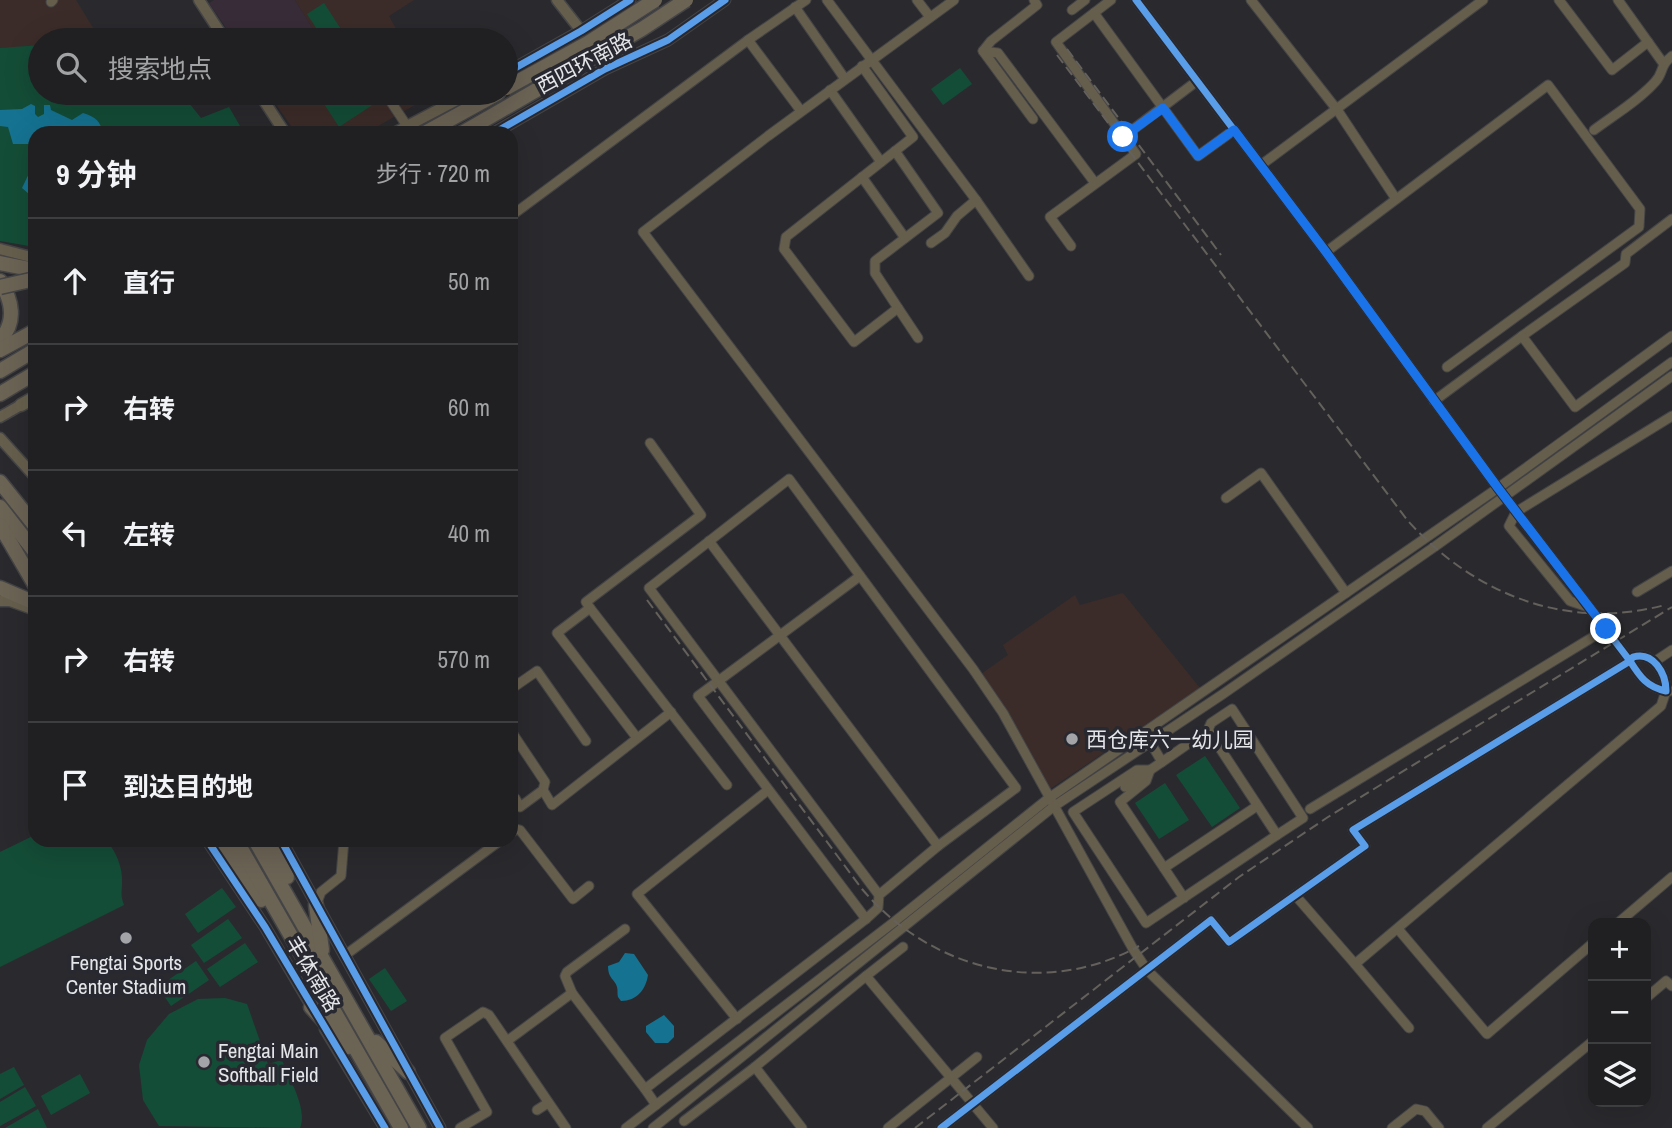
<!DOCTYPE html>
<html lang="zh">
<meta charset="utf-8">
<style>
:root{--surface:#202022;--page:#2d2d2f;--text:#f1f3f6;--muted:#a2a3a5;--line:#3d3e40}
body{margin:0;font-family:"Archivo Narrow","Noto Sans SC",sans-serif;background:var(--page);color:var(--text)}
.controls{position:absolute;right:21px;bottom:21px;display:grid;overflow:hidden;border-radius:14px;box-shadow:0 7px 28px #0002}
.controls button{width:63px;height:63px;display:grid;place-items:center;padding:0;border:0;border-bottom:2px solid var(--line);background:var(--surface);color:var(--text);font:35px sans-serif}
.stop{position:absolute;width:21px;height:21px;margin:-16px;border:5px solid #1a73e8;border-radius:50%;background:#fff}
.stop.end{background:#1a73e8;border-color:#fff;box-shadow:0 2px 7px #0008}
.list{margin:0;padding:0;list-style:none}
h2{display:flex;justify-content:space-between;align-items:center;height:91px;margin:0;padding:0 28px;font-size:30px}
h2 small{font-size:23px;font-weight:400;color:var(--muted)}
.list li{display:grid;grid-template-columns:46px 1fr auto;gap:21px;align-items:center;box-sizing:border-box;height:126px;padding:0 28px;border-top:2px solid var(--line)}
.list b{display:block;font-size:26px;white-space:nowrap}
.list em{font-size:23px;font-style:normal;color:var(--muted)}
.icon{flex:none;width:38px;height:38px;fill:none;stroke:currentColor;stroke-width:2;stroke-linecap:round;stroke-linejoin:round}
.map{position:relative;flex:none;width:1672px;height:1128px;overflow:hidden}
.search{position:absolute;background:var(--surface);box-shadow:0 7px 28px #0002;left:28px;top:28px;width:490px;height:77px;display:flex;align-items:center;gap:18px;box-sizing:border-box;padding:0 24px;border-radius:38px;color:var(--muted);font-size:26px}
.panel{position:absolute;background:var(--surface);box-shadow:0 7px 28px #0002;left:28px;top:126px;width:490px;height:721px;border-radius:21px}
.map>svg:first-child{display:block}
</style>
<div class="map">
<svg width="1672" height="1128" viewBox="0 0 1672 1128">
<rect width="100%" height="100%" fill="#2a2a2e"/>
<polygon fill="#372c38" points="214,0 295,0 320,40 234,40 209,3"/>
<g fill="#3c2c29">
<polygon points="0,0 76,0 95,31 84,40 40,40 40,46 0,48"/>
<polygon points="295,0 414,0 389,16 402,40 320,40"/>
<polygon points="268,93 433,93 434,94 366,133 296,133"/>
<polygon points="1123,593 1200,688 1050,789 981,674 1008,655 1003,645 1075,595 1080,605"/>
</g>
<g fill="#144d37">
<polygon points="324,3 348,40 324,40 307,14"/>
<polygon points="40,45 40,93 136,93 143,104 160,93 181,93 201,118 229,107 244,133 35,133 35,247 0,241 0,48"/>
<polygon points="960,68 972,84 943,105 931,89"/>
<polygon points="317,93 379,93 383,98 339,127"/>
<polygon points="1205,756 1240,808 1212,827 1176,775"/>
<polygon points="1165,783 1189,820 1159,839 1135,803"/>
<path d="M35,835V840H106C116,851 123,868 122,883C122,892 120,895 124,905L0,967V852Z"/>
<polygon points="222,888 236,907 198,933 185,914"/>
<polygon points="228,919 242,938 204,963 191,945"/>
<polygon points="245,943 258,962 220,987 207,969"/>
<polygon points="196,961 209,980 171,1006 158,987"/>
<polygon points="385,968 407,1001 391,1011 369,979"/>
<path d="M225,998L247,1004L268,1064L282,1060C289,1079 308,1109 300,1128L159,1126L143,1100L139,1065L147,1040L169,1014L198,999Z"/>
<polygon points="14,1067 24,1085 0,1099 0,1074"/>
<polygon points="80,1074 90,1093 51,1115 41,1096"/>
<polygon points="25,1087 36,1106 0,1126 0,1102"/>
<polygon points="38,1109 47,1128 5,1128"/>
</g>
<g fill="#157291">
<path d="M31,104L35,106V114L38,117L44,114V105H50L51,110L72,120L83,113C96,117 100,121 103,133H35V149L30,144H13L8,127L0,126V110L22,109Z"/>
<polygon points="35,161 35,216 28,210 29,194 22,188"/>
<path d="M625,953L634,954L648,975C646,989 637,1001 621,1001L618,997C617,994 618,991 617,987C615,979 608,979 608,966L619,962Z"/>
<polygon points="664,1015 674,1026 674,1037 668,1043 655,1043 646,1032 646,1026"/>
</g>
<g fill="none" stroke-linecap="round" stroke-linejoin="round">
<defs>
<g id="minor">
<polyline points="827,0 976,200 1029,276"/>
<polyline points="917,0 930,17"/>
<polyline points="954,0 768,136 643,232 973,669 1003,713 1133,949 1147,970 1308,1128"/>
<polyline points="1034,0 1037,5 991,41 983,51 998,53 1095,183"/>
<polyline points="1251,0 1338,111 1396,199"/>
<polyline points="1559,0 1612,70 1648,42"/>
<polyline points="1618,0 1663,63"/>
<polyline points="51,2 53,0"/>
<polyline points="795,7 845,79"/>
<polyline points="1072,10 1085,0"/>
<polyline points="1094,13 1198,156 1234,130"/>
<polyline points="748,40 801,111"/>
<polyline points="983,51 1033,119"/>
<polyline points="862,66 913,137 786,237 784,249 854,342 898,308 918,338"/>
<polyline points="830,90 881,162"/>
<polyline points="385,93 407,126"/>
<path d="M1594,130C1614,115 1638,101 1655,82C1664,73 1659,66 1672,56"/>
<polyline points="1123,137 1197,81"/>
<polyline points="895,151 938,213 875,261 875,273 898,308"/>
<polyline points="1261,165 1483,0"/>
<polyline points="862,177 905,238"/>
<polyline points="511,216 748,40 806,0"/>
<polyline points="931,243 945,233 957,216 976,200"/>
<polyline points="1071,246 1050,217 1136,154 1056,42 1111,0"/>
<polyline points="1326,252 1548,85 1640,209 1639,227 1447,367"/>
<polyline points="1522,336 1625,263 1626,254 1672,219"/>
<polyline points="1434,401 1522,336 1575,407 1672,336"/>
<polyline points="1226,498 1261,473 1346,593"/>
<polyline points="709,541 938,846"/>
<polyline points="860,576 698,696 866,919"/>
<polyline points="1637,592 1672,571"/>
<polyline points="1588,607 1570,601 1509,526 1516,512 1672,416"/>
<polyline points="590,608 586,602 701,515 650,443"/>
<polyline points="1654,662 1672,650"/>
<polyline points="511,689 537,671 586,741"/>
<polyline points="1208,730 1211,723 1232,709 1303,818 1277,835"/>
<polyline points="511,731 545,782 543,790 520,807 515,798 511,798"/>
<polyline points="637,738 557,633 590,608 727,785"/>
<polyline points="1162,762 1208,730 1277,835 1146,923 1073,812 1137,770 1150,770 1146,781 1120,802 1184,898"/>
<polyline points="1125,787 1162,762 1149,740"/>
<polyline points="543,790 552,805 671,712"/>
<polyline points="1310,809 1606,629"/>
<polyline points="511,833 516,829 520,830 573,899 589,886"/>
<polyline points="1164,868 1257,806"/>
<polyline points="1295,895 1355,964 1661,706 1666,691 1670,691"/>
<polyline points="316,905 321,892 341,876 344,840"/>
<polyline points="1618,923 1672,877"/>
<polyline points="1398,929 1487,1034 1593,943"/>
<polyline points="344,956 501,840"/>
<polyline points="1355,964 1409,1028"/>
<polyline points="866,976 903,947"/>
<polyline points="572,993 565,976 567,972 625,929"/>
<polyline points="1646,998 1666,981 1672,986"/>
<polyline points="737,1019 637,894 768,790"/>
<polyline points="507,1041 572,993 645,1089"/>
<polyline points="755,1067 866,976 993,1128"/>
<polyline points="656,1105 645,1089 866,919 878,908 879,895 938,846 1016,788 789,479 649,588 879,895"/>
<polyline points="537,1110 548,1103"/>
<polyline points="684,1121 755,1067 802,1128"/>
<polyline points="460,1128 487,1112 445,1038 483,1012 489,1015 566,1128"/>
<polyline points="626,1128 894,922 1049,798 1498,488 1672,362"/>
<polyline points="653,1128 1053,807 1223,694 1437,545 1672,376"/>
<polyline points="888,1128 977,1057"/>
<path d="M941,1128L1211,920L1229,942L1365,846L1353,830L1630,661L1633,657C1653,651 1666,673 1666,691C1647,687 1640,677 1630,661L1498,488L1326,252L1136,0"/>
<polyline points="1392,1128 1416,1109 1425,1111 1439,1128"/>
<polyline points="1487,1128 1593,1041"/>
</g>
<g id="tertiary">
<polyline points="199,0 225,40"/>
<polyline points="557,0 586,37"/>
<polyline points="506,73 581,31 630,0"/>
<polyline points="259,93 285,133"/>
<polyline points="394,133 470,93"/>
<polyline points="494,133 605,69 668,40 725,0"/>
<polyline points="0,249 35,258"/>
<polyline points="0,417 21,405"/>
<polyline points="0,438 35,477"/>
<polyline points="0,601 10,601 35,610"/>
<polyline points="207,840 265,927 315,1012"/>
<polyline points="281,840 440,1128"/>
<polyline points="325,1029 385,1128"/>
</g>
<polyline id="secondary" points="21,405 35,397"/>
<g id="trunk">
<polyline points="425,133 498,93"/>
<polyline points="0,263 35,270"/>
<path d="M0,281C12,300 17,322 0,340"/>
<polyline points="0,350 35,331"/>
<polyline points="0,371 35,350"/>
<polyline points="0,394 35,373"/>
<polyline points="0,482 35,526"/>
<polyline points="0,507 35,552"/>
<polyline points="0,525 35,585"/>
<polyline points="0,588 35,603"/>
<polyline points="221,840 261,900"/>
<polyline points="236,840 401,1128"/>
<polyline points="255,840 419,1128"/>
<polyline points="268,840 287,877"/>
<polyline points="316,905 322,950"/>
<polyline points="311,1007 348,1047"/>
<polyline points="376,1042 408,1072"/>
</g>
</defs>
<use href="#minor" stroke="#454547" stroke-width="11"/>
<use href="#tertiary" stroke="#454547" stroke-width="13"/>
<use href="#secondary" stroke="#454547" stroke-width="15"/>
<use href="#trunk" stroke="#454547" stroke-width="17"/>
<use href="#minor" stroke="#665e4d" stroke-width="9"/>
<use href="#tertiary" stroke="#665e4d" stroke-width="10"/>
<use href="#secondary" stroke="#67604d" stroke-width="12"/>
<use href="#trunk" stroke="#6b6354" stroke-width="14"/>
<g stroke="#64615c" stroke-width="2" stroke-dasharray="10 5" stroke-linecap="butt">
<polyline points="1067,49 1221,255"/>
<path d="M1057,55L1408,521C1475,595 1567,631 1665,605"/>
<path d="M647,600L862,889C931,970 1043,999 1139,946"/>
<polyline points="915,1128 1239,877 1328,817 1672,607"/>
</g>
<defs>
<g id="trunk-bridge">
<polyline points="506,88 588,43 655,0"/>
<polyline points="462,133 642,29 686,0"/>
<polyline points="0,287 35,279"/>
</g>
</defs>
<use href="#trunk-bridge" stroke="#454547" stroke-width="17" stroke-linecap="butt"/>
<use href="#trunk-bridge" stroke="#6b6354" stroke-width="14"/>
<defs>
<g id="cycleway">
<polyline points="506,73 581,31 630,0"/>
<polyline points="494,133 605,69 668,40 725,0"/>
<polyline points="207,840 265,927 385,1128"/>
<polyline points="281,840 440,1128"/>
<path d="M941,1128L1211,920L1229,942L1365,846L1353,830L1630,661L1633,657C1653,651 1666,673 1666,691C1647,687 1640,677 1630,661L1498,488L1326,252L1136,0"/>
</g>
</defs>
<use href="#cycleway" stroke="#282930" stroke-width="11"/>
<use href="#cycleway" stroke="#5a9eea" stroke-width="7"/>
</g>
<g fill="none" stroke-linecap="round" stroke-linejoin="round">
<polyline stroke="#1a73e8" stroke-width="9" points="1123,137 1163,108 1198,156 1234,130 1326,252 1498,488 1606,629"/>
</g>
<g fill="#a3a4a8" stroke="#282930" stroke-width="2.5">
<circle cx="1072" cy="739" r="7"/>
<circle cx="126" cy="938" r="7"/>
<circle cx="204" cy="1062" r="7"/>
</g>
<g text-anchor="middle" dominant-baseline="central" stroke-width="7" stroke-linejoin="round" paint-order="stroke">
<g font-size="21" fill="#e4e5e9" stroke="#282930">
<text transform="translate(584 63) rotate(-28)">西四环南路</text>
<text transform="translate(313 974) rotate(59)">丰体南路</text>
</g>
<g font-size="21" fill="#e4e5e9" stroke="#282930" text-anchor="start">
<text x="1086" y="739">西仓库六一幼儿园</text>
<text x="126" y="962" text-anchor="middle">Fengtai Sports<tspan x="126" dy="24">Center Stadium</tspan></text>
<text x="218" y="1050">Fengtai Main<tspan x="218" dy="24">Softball Field</tspan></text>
</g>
</g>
</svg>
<div class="controls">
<button>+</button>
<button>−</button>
<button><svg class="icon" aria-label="layers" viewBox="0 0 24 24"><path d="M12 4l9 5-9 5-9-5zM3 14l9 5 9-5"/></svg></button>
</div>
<div class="stop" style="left:1123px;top:137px"></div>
<div class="stop end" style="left:1606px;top:629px"></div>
<div class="search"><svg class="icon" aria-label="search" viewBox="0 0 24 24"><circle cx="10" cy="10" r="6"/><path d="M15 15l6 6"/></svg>搜索地点</div>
<section class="panel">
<h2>9 分钟<small>步行 · 720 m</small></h2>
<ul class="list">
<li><svg class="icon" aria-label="ahead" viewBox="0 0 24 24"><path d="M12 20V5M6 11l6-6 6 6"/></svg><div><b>直行</b></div><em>50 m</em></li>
<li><svg class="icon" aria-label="right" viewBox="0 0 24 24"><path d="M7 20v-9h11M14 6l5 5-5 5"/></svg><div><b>右转</b></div><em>60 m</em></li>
<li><svg class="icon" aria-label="left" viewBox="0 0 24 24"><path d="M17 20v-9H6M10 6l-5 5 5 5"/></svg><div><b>左转</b></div><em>40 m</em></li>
<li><svg class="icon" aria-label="right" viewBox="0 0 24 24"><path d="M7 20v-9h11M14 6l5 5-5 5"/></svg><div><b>右转</b></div><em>570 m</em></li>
<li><svg class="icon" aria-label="arrive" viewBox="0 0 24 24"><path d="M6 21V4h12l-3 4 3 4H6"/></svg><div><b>到达目的地</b></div></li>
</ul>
</section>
</div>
